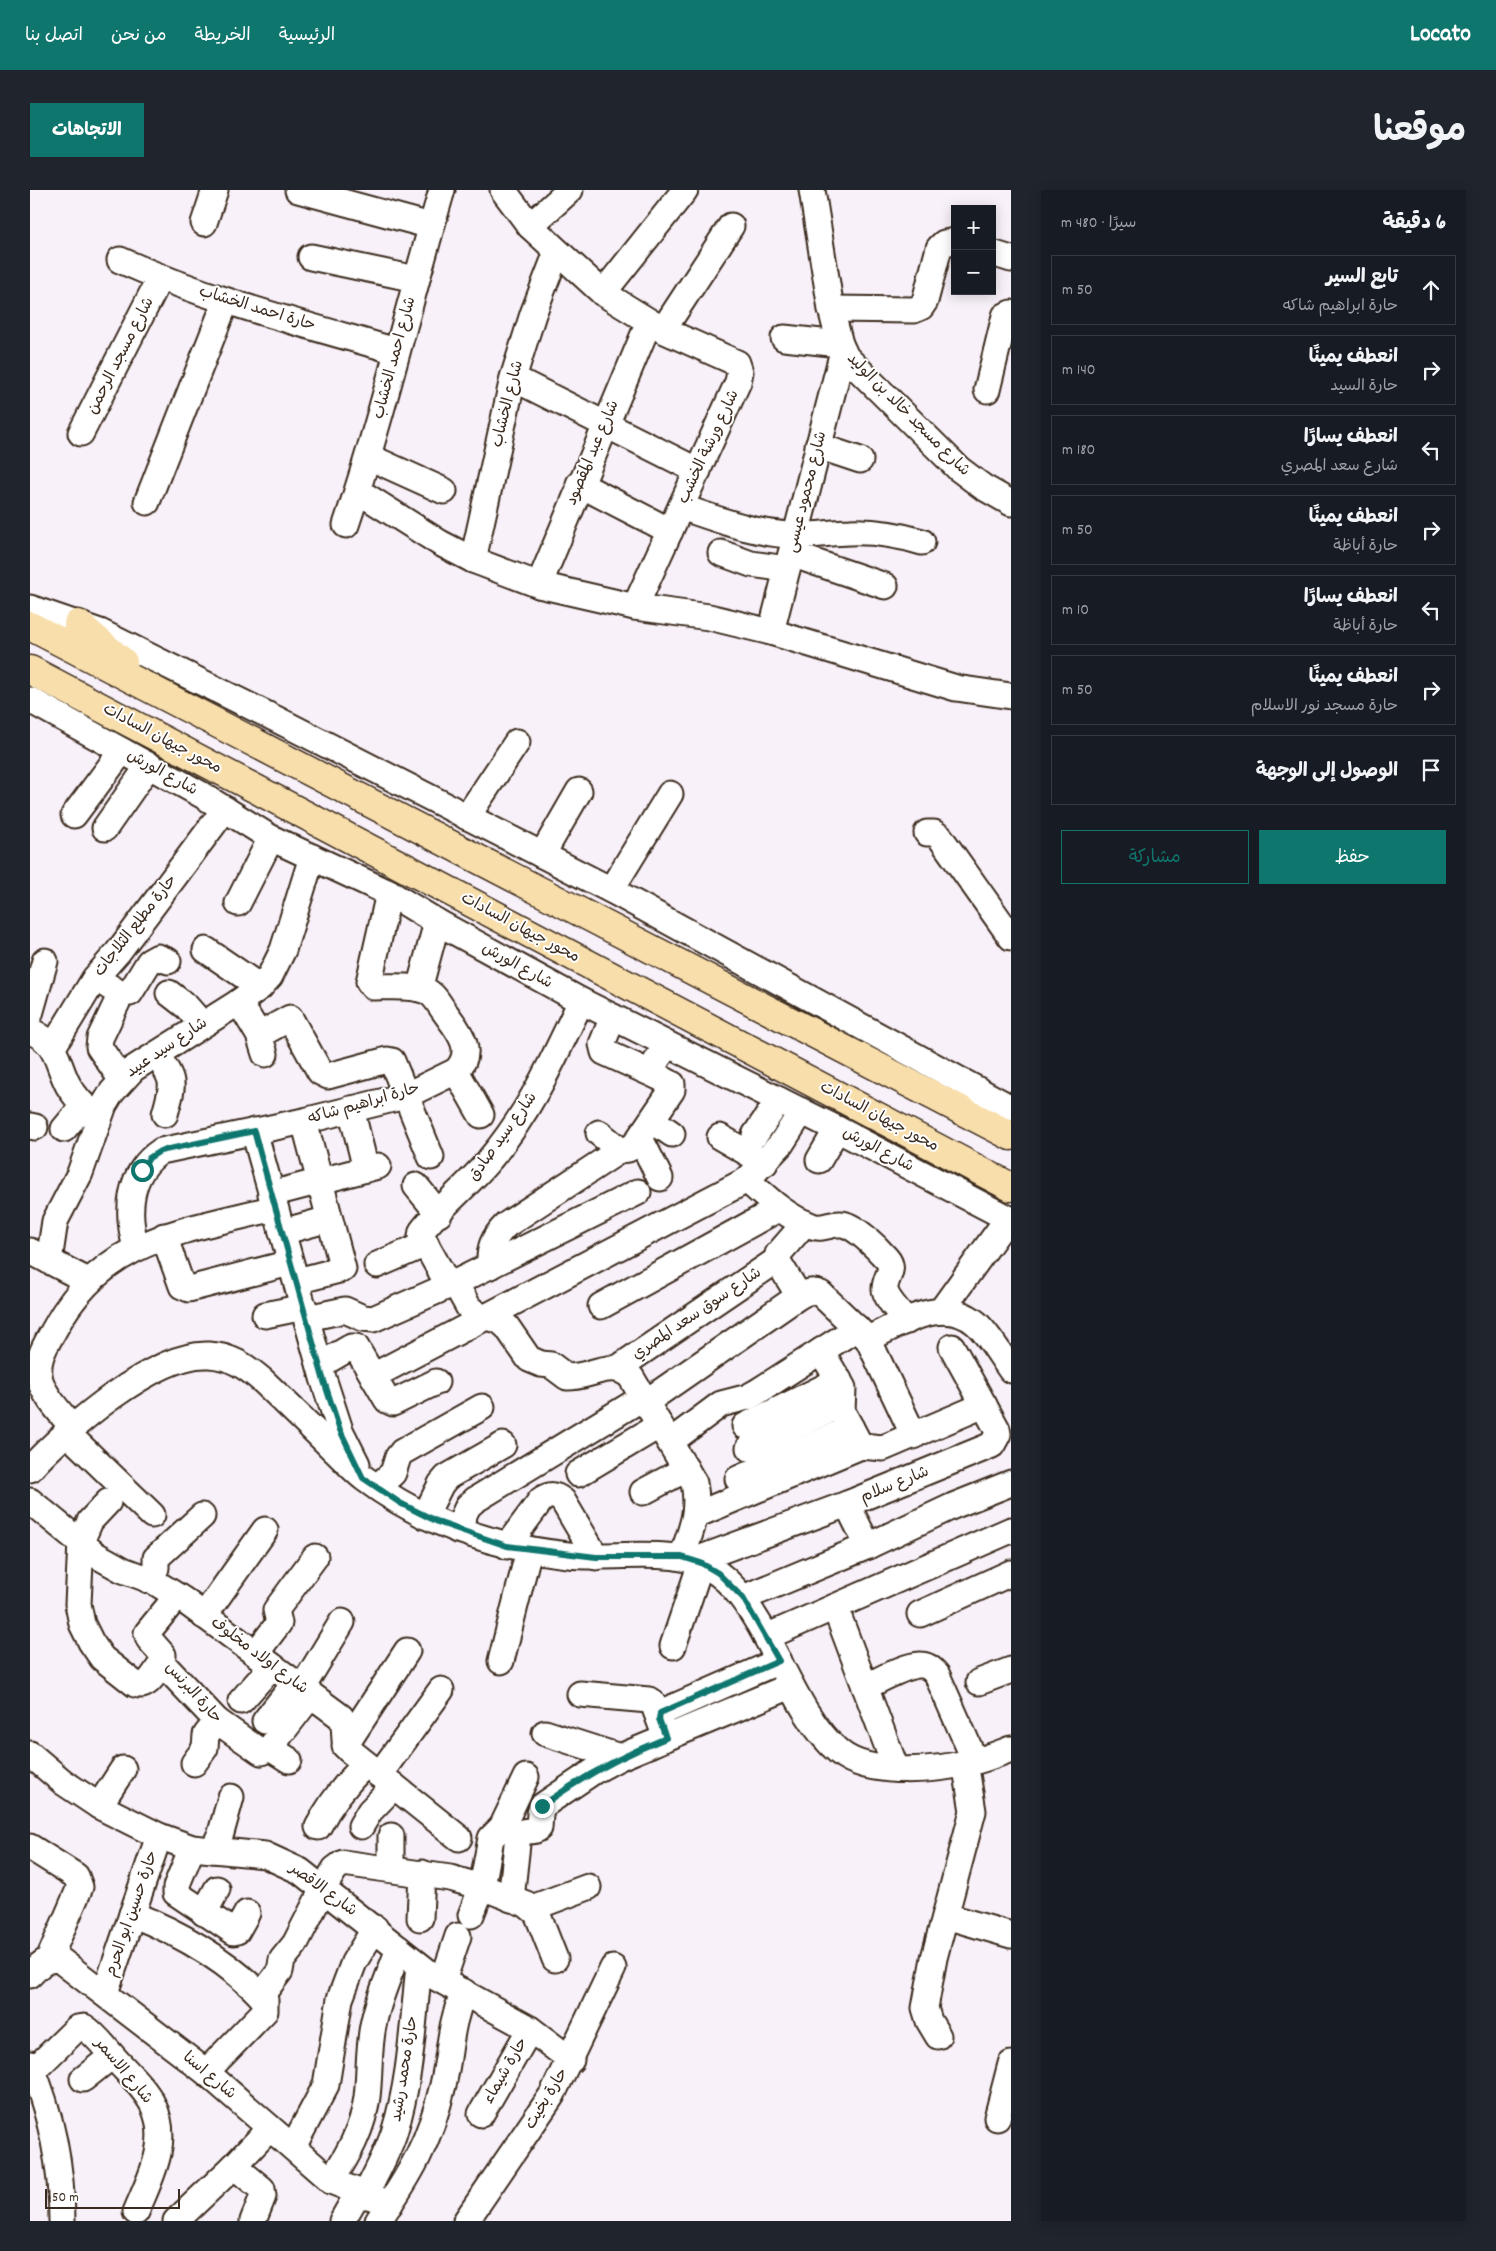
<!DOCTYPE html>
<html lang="ar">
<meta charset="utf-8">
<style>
:root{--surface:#171b24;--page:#20242c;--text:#f1f3f6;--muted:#9ea1a6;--line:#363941;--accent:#0f766e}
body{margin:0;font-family:Dekko,"Playpen Sans Arabic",sans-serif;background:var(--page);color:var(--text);direction:rtl}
.controls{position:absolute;right:15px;top:15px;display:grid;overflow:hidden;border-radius:0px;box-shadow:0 2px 12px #0003}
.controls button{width:45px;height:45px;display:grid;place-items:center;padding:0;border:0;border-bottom:1px solid var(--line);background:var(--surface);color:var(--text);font:25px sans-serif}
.scale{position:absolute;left:15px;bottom:12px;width:135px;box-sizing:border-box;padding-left:5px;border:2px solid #3b2a1e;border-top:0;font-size:14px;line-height:18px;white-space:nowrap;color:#3b2a1e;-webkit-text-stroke:4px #fff;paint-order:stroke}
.stop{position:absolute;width:15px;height:15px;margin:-11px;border:4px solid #0f766e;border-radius:50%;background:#fff}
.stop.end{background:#0f766e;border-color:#fff;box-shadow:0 1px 5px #0008}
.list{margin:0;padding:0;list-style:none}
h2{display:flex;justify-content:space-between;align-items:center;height:65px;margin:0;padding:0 20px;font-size:21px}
h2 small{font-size:16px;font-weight:400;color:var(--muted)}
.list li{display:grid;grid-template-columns:32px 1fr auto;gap:15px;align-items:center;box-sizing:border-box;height:70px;margin:0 10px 10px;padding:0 10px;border:1px solid var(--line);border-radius:0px}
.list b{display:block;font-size:19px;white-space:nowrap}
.list p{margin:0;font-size:16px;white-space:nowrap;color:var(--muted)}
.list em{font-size:16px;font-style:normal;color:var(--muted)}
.actions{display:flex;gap:10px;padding:15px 20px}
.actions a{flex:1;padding:11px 0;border:1px solid var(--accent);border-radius:0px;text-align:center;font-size:18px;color:var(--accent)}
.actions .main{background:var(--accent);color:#fff}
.icon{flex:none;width:28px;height:28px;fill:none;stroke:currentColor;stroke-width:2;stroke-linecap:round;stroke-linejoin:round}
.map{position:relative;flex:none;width:981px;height:2031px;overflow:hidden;direction:ltr;border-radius:0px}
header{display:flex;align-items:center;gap:30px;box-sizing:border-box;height:70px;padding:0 25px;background:var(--accent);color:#fff}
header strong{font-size:24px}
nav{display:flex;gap:28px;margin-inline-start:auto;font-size:18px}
.intro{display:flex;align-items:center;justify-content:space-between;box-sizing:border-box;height:120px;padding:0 30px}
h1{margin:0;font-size:35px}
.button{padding:12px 22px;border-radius:0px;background:var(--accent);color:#fff;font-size:18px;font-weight:700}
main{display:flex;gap:30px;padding:0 30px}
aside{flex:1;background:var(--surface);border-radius:0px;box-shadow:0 2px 12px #0003}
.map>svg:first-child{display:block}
</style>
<header>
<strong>Locato</strong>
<nav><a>الرئيسية</a><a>الخريطة</a><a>من نحن</a><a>اتصل بنا</a></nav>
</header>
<div class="intro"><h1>موقعنا</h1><a class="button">الاتجاهات</a></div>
<main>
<aside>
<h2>6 دقيقة<small>سيرًا · 480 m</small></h2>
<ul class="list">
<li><svg class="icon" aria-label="ahead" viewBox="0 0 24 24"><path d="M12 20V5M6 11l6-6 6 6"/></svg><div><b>تابع السير</b><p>حارة ابراهيم شاكه</p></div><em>50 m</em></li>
<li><svg class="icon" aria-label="right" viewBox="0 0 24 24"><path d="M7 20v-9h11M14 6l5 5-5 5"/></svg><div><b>انعطف يمينًا</b><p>حارة السيد</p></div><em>140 m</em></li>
<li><svg class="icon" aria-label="left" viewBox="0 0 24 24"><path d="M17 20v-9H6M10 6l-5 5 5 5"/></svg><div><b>انعطف يسارًا</b><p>شارع سعد المصري</p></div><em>180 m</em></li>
<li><svg class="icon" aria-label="right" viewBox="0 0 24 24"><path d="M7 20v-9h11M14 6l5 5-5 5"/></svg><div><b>انعطف يمينًا</b><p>حارة أباظة</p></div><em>50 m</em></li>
<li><svg class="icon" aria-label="left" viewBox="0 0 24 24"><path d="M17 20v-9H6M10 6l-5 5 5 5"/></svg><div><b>انعطف يسارًا</b><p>حارة أباظة</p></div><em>10 m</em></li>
<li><svg class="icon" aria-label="right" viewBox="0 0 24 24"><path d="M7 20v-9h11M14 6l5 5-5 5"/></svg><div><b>انعطف يمينًا</b><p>حارة مسجد نور الاسلام</p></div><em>50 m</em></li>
<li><svg class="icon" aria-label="arrive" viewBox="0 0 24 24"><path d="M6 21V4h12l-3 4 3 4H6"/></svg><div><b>الوصول إلى الوجهة</b></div></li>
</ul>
<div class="actions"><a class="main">حفظ</a><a>مشاركة</a></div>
</aside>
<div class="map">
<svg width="981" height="2031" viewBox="0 0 981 2031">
<rect width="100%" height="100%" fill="#f8f1f9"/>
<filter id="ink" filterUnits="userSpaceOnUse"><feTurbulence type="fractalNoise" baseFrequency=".02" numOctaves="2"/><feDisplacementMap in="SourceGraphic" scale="10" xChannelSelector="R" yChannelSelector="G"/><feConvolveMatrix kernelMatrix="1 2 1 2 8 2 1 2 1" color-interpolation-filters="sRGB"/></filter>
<g filter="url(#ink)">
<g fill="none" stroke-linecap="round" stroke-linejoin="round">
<defs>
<g id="minor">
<polyline points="268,0 401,36"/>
<polyline points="473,0 500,36 573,103 633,140 707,173 710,182 708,192 605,417"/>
<polyline points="782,0 801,119 810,154 816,167 929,279 953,297 981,313"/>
<polyline points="174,33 185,0"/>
<polyline points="500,36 540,0"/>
<polyline points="962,63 981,69"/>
<polyline points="281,67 386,89"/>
<path d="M90,70C179,110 273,134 366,161"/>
<polyline points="573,103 655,0"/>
<polyline points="801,119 884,120 891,117 895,111 909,58 914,53 925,51"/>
<polyline points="633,140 701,36"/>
<polyline points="754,148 810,154"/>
<polyline points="483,188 668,281"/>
<polyline points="957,200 975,126 981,123"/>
<polyline points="51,243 130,88"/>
<polyline points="788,256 830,270"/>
<polyline points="339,267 414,301"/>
<polyline points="549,294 640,341"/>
<polyline points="328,301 410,353 443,370 509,395 605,417 679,427 741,442 926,498 981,506"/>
<polyline points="117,312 196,111"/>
<path d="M651,317C687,329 727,345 766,345C784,346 802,342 820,342C845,341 868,345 892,352"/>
<path d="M316,335C353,225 379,112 412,0"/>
<polyline points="691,363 721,374 757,379"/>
<polyline points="761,364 855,396"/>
<polyline points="443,370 483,188 503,124 527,62"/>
<polyline points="509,395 619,132"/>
<polyline points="0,418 70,442 250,531 581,700 981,918"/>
<polyline points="741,442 813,161"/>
<polyline points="0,510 172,605 241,648 359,703 407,732 551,811 807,939 981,1030"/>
<polyline points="44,625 92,561"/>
<polyline points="437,627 487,552"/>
<polyline points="75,638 119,575"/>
<polyline points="897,643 904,643 910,647 981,747"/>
<polyline points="512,665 549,601"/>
<polyline points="581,700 640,604"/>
<polyline points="208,713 241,648"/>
<polyline points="176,760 230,797"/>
<polyline points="78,796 91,804 100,803 119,772 128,767 138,771"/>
<polyline points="389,799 407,732"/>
<polyline points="139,803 157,817 172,834"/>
<polyline points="91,804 70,848 69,857 91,889"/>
<polyline points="209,812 229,845 235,864"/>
<polyline points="0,824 15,771"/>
<polyline points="583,827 572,854 574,862 627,886"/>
<path d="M0,841C28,852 26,872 38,895C46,909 58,920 68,931"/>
<polyline points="229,845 260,828 290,882 298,886 357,870 362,871 401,967"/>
<polyline points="23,857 65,788 88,762 195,619"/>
<path d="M127,865C145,893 144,891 135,924"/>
<polyline points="426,881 451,925"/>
<polyline points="321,919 336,979"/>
<polyline points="622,930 642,944"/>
<polyline points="0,936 5,937"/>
<polyline points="34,939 54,915"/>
<polyline points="224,941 293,1188 310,1240 327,1274"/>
<path d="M569,943L590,960L598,959L604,956L642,900V894L627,886C620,873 631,865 638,855"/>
<polyline points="725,945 749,910"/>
<polyline points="690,947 735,973"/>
<polyline points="610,948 630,988"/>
<polyline points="789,970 807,939"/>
<path d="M717,990C737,1008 756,1027 782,1036C792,1040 801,1033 811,1034C824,1034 848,1059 856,1068C867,1080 854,1087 855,1100C857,1110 870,1123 877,1131"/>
<polyline points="386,996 409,1024"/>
<polyline points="241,1004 348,976"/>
<polyline points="252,1042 299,1029"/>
<polyline points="134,1046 152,1096 159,1099 260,1073"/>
<path d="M106,1057C96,1022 98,983 131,961L274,931L375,906L426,881C447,860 427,839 414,821C409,814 404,804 396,801C384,795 357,797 343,797L339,792L359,703"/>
<polyline points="0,1061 58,1091"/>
<polyline points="19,1071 25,1031 50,983 74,915 82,902 103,879 209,812 230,797 240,786 253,760 282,667"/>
<polyline points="347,1075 396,1054"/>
<path d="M460,1076C459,1058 463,1048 476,1035L590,960"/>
<polyline points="267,1091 313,1079 274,931"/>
<path d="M425,1093L439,1118L450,1126L469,1130L477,1137L499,1169L511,1174L521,1175L537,1187C560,1188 582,1168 601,1187L664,1293C670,1322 661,1340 652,1367"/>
<path d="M419,1096L391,1046L392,1041C412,1015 439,995 460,969C500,922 525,866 551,811"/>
<polyline points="769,1106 747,1070 748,1064 775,1033"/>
<polyline points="571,1116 748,1019"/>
<polyline points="911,1121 978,1028"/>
<polyline points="235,1125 274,1117"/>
<polyline points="277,1128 315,1120 333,1128 343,1129 425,1093 608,1002"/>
<path d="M838,1149C870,1134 912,1105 946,1133C960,1146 970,1165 981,1180"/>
<polyline points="791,1161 813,1198 812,1221 829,1253"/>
<polyline points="290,1175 321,1157 326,1157 357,1210 363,1213 406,1192"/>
<polyline points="588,1178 747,1070"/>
<polyline points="343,1186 717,990 751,954 772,921"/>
<path d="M616,1212L769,1106C777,1102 782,1100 791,1104L838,1149L884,1246"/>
<polyline points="715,1236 809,1190"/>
<path d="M42,1237C31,1223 15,1207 10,1190C5,1171 15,1156 24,1140C72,1048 154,1041 245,1018"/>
<polyline points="36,1242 122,1325"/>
<polyline points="640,1252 691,1214 718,1207 727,1202 827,1138"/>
<polyline points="719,1258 811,1215"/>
<path d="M0,1279C35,1240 125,1162 179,1165C201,1166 217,1177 233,1191C256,1213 279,1235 302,1258C313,1268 323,1280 335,1289C395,1334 464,1357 538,1365C576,1369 638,1359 670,1373C698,1385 714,1409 729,1434C752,1473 774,1533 809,1562C840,1588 910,1580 946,1571C958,1568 970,1563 981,1559"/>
<polyline points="548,1284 630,1235"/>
<polyline points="708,1289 821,1238"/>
<polyline points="347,1297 363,1283 368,1267 372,1262 452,1217"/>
<polyline points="613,1302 656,1279"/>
<path d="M0,1311L66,1365L93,1380L123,1391L152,1409L311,1527C318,1538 311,1550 319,1560L429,1648"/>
<path d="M78,1312L60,1331L51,1352L48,1414L52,1434L61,1452L72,1468L105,1494C118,1499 125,1483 132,1473"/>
<polyline points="817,1314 838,1356"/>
<polyline points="666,1325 831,1256 853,1258 954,1215"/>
<polyline points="395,1326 411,1294 417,1287 473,1255"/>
<polyline points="427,1340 438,1316 445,1310 614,1207"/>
<path d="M477,1356L511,1310C520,1304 525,1304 533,1311L566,1367"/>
<polyline points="663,1371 817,1314 962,1255 968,1244 967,1239 922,1157"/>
<polyline points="118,1390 126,1378 126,1368 172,1326"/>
<polyline points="147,1406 117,1443 119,1449 133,1465 132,1473 187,1531 231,1562 240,1558 259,1570"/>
<polyline points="713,1408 838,1356 923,1316 981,1293"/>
<polyline points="805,1417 866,1579"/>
<polyline points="890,1424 981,1383"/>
<polyline points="174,1426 235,1340"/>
<polyline points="736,1447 981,1340"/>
<polyline points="643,1456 671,1373"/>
<polyline points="226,1463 249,1433 246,1420 285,1367"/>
<polyline points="471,1471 499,1360"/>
<polyline points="949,1492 981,1480"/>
<path d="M835,1497C848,1491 877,1474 891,1475C898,1475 903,1480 907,1485L945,1571"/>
<polyline points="272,1498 312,1432"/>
<polyline points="550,1504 619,1510 623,1513 628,1526"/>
<polyline points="211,1511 242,1476"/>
<polyline points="235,1531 265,1493"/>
<polyline points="515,1543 590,1567"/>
<polyline points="636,1548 629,1529 630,1523 749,1471"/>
<polyline points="315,1556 377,1461"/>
<polyline points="240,1558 281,1505"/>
<polyline points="0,1564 33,1592 69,1616 129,1646 162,1658 235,1665 270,1681 403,1786 500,1839 541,1870"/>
<polyline points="164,1573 175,1558 176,1545 187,1531"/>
<polyline points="349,1585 411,1500"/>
<polyline points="69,1616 93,1579"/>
<polyline points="331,1636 340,1621 364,1596"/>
<path d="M288,1637C301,1612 316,1593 336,1574"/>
<polyline points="0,1657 46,1686 50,1697 19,1769"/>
<polyline points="162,1658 146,1697 146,1703 204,1742 207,1741 217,1723"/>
<polyline points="183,1660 191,1643 201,1607"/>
<polyline points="361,1679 361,1646"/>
<path d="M481,1709L488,1645C494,1638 503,1644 509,1638L510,1624L512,1616L564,1581L590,1567L761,1496"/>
<polyline points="502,1718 558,1697"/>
<polyline points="174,1723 187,1699"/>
<path d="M102,1724C152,1744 198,1770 235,1810V1821L176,1882"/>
<polyline points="441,1725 452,1697 461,1648 472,1637 496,1587"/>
<polyline points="916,1726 981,1745"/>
<polyline points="390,1728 392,1683"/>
<path d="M0,1785C9,1776 15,1767 30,1770L176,1882L301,1991L360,2014"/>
<polyline points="413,1791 428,1746"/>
<polyline points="75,1803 129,1646"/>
<polyline points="231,1806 250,1781 252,1770 265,1754 294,1697 305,1679 313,1673 420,1688 452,1697 496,1714 507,1723 525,1769"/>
<polyline points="908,1846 899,1831 895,1818 904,1768 943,1621 935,1572"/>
<path d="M0,1874C21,1922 32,1978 32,2031"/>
<path d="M3,1881L47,1838L54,1837C67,1845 78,1862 89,1873C101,1886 115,1899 123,1915C141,1952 120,1988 106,2022"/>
<polyline points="53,1889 82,1866"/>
<polyline points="451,1924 500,1839"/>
<polyline points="967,1928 981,1874"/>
<polyline points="263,1957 296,1895 310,1809 324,1772 345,1738"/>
<polyline points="204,1976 232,1999 233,2006 223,2031"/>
<path d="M301,1991C318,1965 333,1939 337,1907C340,1882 338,1856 344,1831C349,1807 360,1783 369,1759"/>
<path d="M335,2006C345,1985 357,1964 364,1943C381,1890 383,1831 389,1776"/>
<polyline points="146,2031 204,1976 240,1938"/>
<polyline points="312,2031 328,2003"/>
<path d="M348,2031C381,1984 400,1951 413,1895C421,1861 419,1836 434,1802"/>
<polyline points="436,2031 522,1905 583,1778"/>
</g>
<g id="major">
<polyline points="48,434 93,472"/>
<polyline points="0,436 981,946"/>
<polyline points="0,480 981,997"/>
</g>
</defs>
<use href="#minor" stroke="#3b2a1e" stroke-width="29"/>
<use href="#major" stroke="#3b2a1e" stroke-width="31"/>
<use href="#minor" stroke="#fff" stroke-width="25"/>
<use href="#major" stroke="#f8deab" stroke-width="28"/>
</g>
</g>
<g fill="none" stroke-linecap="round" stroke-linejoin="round" filter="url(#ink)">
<path stroke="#0f766e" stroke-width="6" d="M112,980L119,968L130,961L224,941L293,1188L310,1240L333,1288L370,1313L410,1333L477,1356L566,1367H652L671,1373L688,1383L713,1408L749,1471L630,1523L629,1529L636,1548C591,1566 551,1587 512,1616"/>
</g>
<g text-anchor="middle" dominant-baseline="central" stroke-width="4" stroke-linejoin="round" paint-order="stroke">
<g font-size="16" fill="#3b2a1e" stroke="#fff">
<text transform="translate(227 119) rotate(17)">حارة احمد الخشاب</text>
<text transform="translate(91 166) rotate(-63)">شارع مسجد الرحمن</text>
<text transform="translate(365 168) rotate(-75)">شارع احمد الخشاب</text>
<text transform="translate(478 214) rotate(-76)">شارع الخشاب</text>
<text transform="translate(878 225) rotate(45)">شارع مسجد خالد بن الوليد</text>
<text transform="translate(679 257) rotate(-65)">شارع ورشة الخشب</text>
<text transform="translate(563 263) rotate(-67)">شارع عبد المقصود</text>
<text transform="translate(777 302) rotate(-76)">شارع محمود عيسى</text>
<text transform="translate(132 549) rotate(28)">محور جيهان السادات</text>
<text transform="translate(132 583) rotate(29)">شارع الورش</text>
<text transform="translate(106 736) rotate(-52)">حارة مطلع الثلاجات</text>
<text transform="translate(490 738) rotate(28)">محور جيهان السادات</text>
<text transform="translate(487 776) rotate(29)">شارع الورش</text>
<text transform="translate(137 858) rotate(-34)">شارع سيد عبيد</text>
<text transform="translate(334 914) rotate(-16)">حارة ابراهيم شاكه</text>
<text transform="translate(849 927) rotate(28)">محور جيهان السادات</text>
<text transform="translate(473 947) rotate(-54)">شارع سيد صادق</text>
<text transform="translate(848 960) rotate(28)">شارع الورش</text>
<text transform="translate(667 1124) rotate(-34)">شارع سوق سعد المصري</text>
<text transform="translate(865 1295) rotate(-22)">شارع سلام</text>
<text transform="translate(229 1466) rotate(37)">شارع اولاد مخلوف</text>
<text transform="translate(163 1503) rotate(48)">حارة البرنس</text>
<text transform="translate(293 1700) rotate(36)">شارع الاقصر</text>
<text transform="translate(102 1724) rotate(-71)">حارة حسين ابو الحرم</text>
<text transform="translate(375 1879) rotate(-81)">حارة محمد رشيد</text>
<text transform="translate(93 1881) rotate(50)">شارع الاسمر</text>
<text transform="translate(476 1881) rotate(-60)">حارة شيماء</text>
<text transform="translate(179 1886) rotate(40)">شارع اسنا</text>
<text transform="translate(517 1909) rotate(-59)">حارة بخيت</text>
</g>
</g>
</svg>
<div class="controls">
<button>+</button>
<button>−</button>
</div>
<div class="scale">50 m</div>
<div class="stop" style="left:112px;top:980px"></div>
<div class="stop end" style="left:512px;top:1616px"></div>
</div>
</main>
